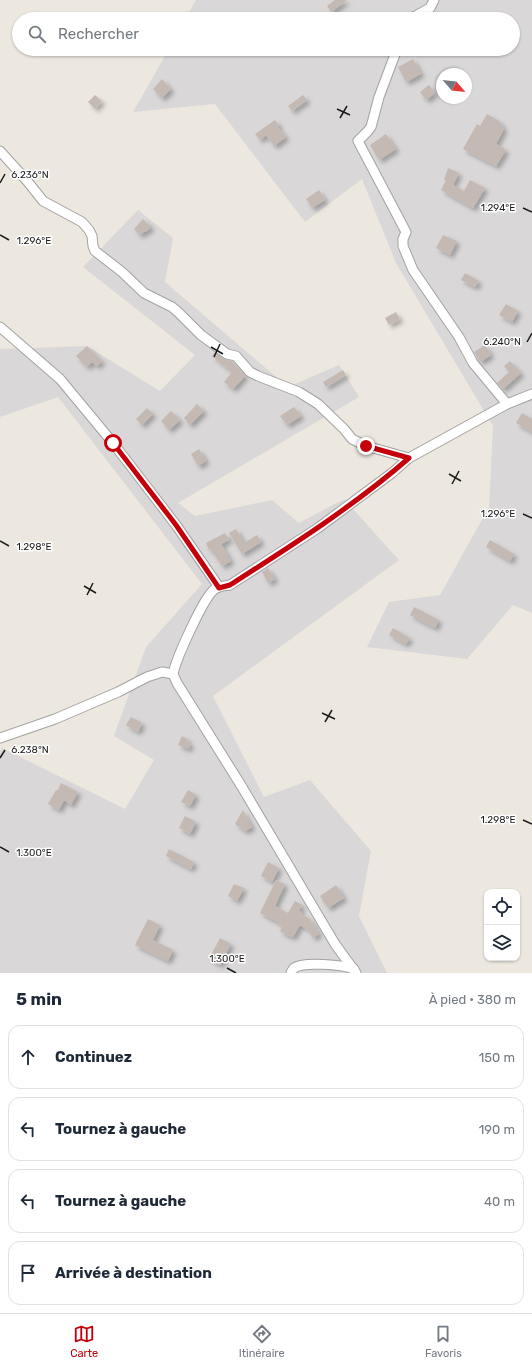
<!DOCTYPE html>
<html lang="fr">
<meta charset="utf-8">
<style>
:root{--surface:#fff;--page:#f2f2f3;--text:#1f2937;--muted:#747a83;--line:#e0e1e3;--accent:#c5000a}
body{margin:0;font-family:Rubik,sans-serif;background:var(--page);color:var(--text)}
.controls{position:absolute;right:12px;bottom:12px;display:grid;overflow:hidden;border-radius:8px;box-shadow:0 1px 3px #0004}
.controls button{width:36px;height:36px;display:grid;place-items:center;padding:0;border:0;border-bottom:1px solid var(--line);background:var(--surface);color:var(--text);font:20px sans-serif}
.compass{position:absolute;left:436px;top:68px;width:36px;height:36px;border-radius:50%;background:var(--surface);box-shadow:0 1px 3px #0004;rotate:118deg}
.stop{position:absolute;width:12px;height:12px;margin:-9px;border:3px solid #c5000a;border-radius:50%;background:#fff}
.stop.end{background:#c5000a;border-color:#fff;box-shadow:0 1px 4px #0008}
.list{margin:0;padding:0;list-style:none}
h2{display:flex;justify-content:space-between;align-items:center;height:52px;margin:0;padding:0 16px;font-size:17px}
h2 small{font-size:13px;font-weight:400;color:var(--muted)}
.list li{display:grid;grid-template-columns:26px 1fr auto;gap:12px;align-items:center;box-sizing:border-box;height:64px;margin:0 8px 8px;padding:0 8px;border:1px solid var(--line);border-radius:12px}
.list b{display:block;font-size:15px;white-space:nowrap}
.list em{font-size:13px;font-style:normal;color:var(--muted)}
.icon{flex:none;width:22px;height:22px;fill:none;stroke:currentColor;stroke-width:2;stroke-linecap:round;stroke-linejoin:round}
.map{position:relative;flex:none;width:532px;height:973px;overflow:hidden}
.search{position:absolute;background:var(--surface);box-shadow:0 1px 3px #0004;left:12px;right:12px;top:12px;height:44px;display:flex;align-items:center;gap:10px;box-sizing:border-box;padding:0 14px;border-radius:22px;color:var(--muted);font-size:15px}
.sheet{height:340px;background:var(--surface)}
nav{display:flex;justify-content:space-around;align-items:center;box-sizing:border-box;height:56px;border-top:1px solid var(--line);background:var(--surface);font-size:11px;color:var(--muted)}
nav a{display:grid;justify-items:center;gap:2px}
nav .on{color:var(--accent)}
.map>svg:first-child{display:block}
</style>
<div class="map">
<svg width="532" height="973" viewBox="0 0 532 973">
<defs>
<filter id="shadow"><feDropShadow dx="3.5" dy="3.5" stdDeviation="2" flood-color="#0004"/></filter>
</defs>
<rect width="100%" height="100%" fill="#ede8df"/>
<g fill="#d9d7d7" fill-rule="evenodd">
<path d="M196,0H532V613L513,605L467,659L367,647L389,602L440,595L489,507L493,426L396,263L362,179L305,222L215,104L133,112L169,49H513V19H185ZM442,74H466V98H442Z"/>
<polygon points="138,210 173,238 165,282 288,387 339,365 359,397 178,503 195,516 272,500 299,523 344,499 399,560 213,696 264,797 310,780 371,851 359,916 387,973 0,973 0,751 2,748 125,809 154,760 114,736 146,647 202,584 58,397 0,417 0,349 87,346 160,391 195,355 83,267"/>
</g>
<g fill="#c4b9b3" filter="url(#shadow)">
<polygon points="335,0 347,0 331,12 327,6"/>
<polygon points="413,59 421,74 406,82 398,67"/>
<polygon points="162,79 171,89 162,98 153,89"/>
<polygon points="429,85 435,93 426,100 420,92"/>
<polygon points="95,95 102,101 95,109 88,102"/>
<polygon points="303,95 307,100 292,111 288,106"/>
<polygon points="487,114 499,121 504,129 496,144 506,150 496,166 463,149 477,124 480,126"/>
<polygon points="275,120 279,125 278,127 286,137 274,146 266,135 260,140 255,134"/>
<polygon points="386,134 396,149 379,160 370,145"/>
<polygon points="448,168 459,173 453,185 464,191 470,180 485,188 473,208 441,190 446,180 444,180"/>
<polygon points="319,190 325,200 312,208 306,199"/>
<polygon points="143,219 151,227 146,232 145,231 140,235 134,229"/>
<polygon points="443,235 457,241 450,255 436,248"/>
<polygon points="465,273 479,281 475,287 461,280"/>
<polygon points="506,304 518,311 512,322 499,315"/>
<polygon points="396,312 400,319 389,325 385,318"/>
<polygon points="485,345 491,355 480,362 474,352"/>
<polygon points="87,346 102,361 97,366 92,362 87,367 76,356"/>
<polygon points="215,352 224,359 232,361 245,376 233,389 224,382 232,372 212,356"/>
<polygon points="510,361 521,373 503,389 497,383 509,372 504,366"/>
<polygon points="343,370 346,375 326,387 323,382"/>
<polygon points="197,404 204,411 190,425 184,418"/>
<polygon points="294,407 301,416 287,425 280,416"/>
<polygon points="147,408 153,414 142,425 136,419"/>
<polygon points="171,411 180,420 169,430 161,421"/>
<polygon points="522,413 532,419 532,432 516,423"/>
<polygon points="199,449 206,461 198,466 191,454"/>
<polygon points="236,529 244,543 257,535 261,542 242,554 229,533"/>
<polygon points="225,533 229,540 221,544 231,561 222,566 215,555 214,555 211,549 209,550 206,543"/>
<polygon points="490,540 514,554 510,561 486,547"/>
<polygon points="268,568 275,579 268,583 262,572"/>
<polygon points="414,607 439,620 435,628 410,615"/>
<polygon points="393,628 410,638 406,644 389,635"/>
<polygon points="131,717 142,723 138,732 126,725"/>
<polygon points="182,736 188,739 187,742 191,744 188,749 178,745"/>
<polygon points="61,783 78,792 71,805 64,800 59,810 48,804 56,790 58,790"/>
<polygon points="188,790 196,795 190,806 181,802"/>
<polygon points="243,810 252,827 245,831 235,824"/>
<polygon points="185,816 196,822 190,834 179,828"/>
<polygon points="169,849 194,862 191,869 166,856"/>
<polygon points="268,862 279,868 272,882 261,876"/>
<polygon points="276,880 285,884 275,906 288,913 295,901 302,905 299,911 302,912 301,914 310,919 319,934 313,938 308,930 300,925 293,937 287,935 280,931 282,928 278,926 280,923 260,913"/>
<polygon points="234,884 244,888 237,901 228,896"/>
<polygon points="336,885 344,898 328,908 320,896"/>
<polygon points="148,919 160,925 153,940 173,950 168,961 135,945"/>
<polygon points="220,938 231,944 220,965 209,959"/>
</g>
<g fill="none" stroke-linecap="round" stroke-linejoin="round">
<defs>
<g id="street">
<polyline points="410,19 430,8 434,0"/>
<polyline points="397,49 379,97 371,127 367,132 358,141 406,232 403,239 403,246 413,270 459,337 473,363 507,404"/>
<polyline points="0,151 28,182 43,201 82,222 89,230 92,236 93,246 95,251 122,272 144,293 172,307 178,312 201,335 227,354 236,356 250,372 258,376 299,392 318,404 344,429 352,439 366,446 409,458"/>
<polyline points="0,327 60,379 113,443 176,525 219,587"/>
<polyline points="173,674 177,683 242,787 335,944 356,973"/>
<path d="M0,738L55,719L118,692L147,677L162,672L173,674C176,659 204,596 215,589C219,586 225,586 230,585L318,528L392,473L409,458L507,404L532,394"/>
<path d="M291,973C291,972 294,968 294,968C303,961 343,965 354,969"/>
</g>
</defs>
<use href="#street" stroke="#a2a2a2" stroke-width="11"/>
<use href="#street" stroke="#fff" stroke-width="9"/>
</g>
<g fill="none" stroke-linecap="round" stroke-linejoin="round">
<path stroke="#c5000a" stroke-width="5" d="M113,443L176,525L219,588L230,585C291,546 354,506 409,458L366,446"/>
</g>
<path fill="none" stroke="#1b1b1b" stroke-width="1.5" d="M337,109L350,115M340,118L347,106M0,183L5,174M523,208L532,212M0,235L9,240M527,342L532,333M211,347L223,354M214,357L220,344M449,474L461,481M452,484L459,471M523,514L532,518M0,541L9,546M84,586L96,593M87,595L93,583M322,713L335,719M325,722L332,710M0,758L5,750M523,820L532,824M0,847L9,852M227,968L236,973"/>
<g font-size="10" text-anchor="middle" fill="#1b1b1b" stroke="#fff" stroke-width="3" stroke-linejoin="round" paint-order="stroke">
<text x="30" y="178">6.236°N</text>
<text x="498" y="211">1.294°E</text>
<text x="34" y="244">1.296°E</text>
<text x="502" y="345">6.240°N</text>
<text x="498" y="517">1.296°E</text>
<text x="34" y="550">1.298°E</text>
<text x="30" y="753">6.238°N</text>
<text x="498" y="823">1.298°E</text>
<text x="34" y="856">1.300°E</text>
<text x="227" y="962">1.300°E</text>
</g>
</svg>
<div class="controls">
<button><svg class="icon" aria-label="locate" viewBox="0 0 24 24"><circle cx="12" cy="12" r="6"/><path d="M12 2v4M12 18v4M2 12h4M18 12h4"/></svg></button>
<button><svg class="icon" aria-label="layers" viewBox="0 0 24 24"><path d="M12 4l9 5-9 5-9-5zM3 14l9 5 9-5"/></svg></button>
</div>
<svg class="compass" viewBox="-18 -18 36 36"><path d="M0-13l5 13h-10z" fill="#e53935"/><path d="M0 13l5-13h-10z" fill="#747a83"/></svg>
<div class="stop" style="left:113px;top:443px"></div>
<div class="stop end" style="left:366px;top:446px"></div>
<div class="search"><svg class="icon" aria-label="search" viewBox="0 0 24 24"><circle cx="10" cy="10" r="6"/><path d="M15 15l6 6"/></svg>Rechercher</div>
</div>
<section class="sheet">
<h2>5 min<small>À pied · 380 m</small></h2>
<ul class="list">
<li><svg class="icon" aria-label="ahead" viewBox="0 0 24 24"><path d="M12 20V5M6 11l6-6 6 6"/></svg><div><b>Continuez</b></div><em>150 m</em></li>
<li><svg class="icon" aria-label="left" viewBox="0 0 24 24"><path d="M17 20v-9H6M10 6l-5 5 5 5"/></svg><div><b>Tournez à gauche</b></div><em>190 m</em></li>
<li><svg class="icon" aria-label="left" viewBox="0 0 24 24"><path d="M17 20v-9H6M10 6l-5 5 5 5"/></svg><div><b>Tournez à gauche</b></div><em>40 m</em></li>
<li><svg class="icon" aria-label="arrive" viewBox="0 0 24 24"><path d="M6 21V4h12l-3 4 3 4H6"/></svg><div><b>Arrivée à destination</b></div></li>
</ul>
</section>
<nav>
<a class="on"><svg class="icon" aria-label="map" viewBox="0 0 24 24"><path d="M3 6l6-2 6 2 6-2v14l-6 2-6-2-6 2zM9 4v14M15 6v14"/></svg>Carte</a>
<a><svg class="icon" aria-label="directions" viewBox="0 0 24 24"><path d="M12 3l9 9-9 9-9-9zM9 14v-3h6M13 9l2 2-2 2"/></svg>Itinéraire</a>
<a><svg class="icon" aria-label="saved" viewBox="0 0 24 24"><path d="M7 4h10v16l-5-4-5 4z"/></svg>Favoris</a>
</nav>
